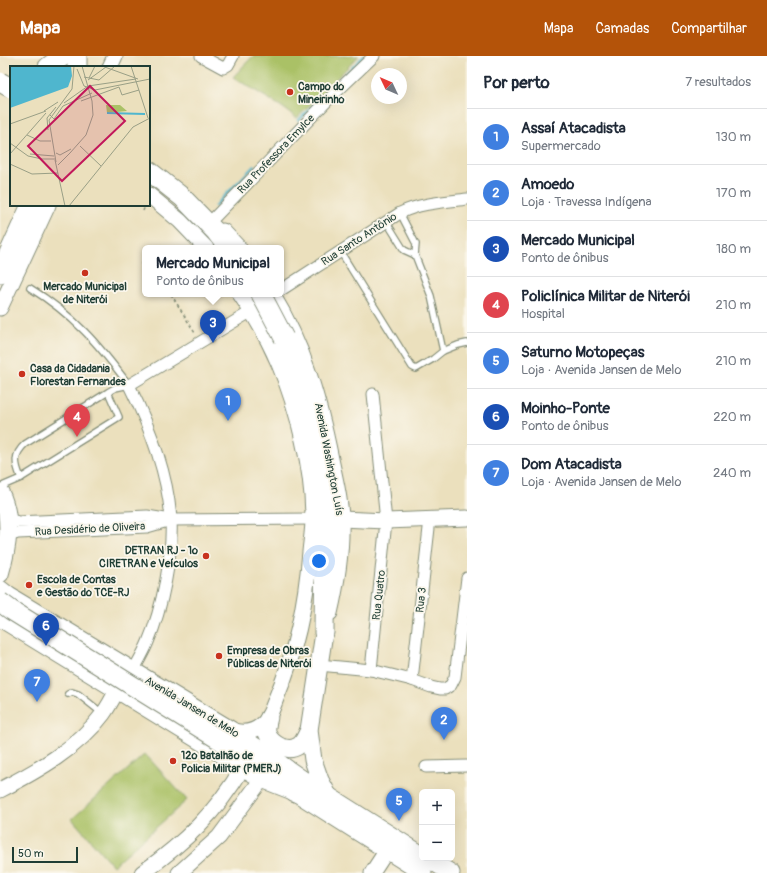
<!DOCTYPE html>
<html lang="pt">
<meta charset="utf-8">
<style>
:root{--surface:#fff;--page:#f2f2f3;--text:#1f2937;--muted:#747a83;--line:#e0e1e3;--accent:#b45309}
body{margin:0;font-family:Pangolin,sans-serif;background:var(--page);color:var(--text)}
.controls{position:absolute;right:12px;bottom:12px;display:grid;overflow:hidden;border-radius:6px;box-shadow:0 4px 16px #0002}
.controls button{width:36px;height:36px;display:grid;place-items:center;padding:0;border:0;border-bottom:1px solid var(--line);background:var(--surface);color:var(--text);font:20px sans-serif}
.compass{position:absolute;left:371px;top:12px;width:36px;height:36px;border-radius:50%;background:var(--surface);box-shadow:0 4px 16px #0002;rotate:314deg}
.scale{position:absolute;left:12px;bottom:10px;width:66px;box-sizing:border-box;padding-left:4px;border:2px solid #1f3d34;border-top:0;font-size:11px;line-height:14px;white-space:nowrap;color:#1f3d34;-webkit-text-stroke:3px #fbf7ec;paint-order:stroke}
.you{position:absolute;left:319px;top:505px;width:14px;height:14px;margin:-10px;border:3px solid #fff;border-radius:50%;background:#1a73e8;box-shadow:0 0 0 6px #1a73e833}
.badge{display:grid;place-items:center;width:26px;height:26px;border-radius:50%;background:var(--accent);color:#fff;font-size:13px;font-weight:700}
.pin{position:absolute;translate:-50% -33px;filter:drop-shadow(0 1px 2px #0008)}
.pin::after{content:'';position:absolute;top:21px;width:14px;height:12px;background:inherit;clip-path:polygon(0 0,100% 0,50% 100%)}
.popup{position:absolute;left:142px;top:189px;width:142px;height:52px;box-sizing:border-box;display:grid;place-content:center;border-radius:6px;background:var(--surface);filter:drop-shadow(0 1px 3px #0005);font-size:13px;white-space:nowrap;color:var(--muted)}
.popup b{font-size:15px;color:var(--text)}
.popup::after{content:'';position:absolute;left:50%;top:100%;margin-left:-8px;border:8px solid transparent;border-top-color:var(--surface)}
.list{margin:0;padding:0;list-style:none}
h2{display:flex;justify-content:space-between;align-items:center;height:52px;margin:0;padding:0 16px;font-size:17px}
h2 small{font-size:13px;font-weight:400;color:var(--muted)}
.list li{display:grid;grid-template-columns:26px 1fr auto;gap:12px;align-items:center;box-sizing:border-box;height:56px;padding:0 16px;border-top:1px solid var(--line)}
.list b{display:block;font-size:15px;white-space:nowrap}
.list p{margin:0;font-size:13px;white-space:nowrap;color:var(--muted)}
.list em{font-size:13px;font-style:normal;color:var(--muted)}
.map{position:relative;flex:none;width:467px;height:817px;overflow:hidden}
header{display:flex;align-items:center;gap:24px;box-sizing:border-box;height:56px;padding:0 20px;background:var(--accent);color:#fff}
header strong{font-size:19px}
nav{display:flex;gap:22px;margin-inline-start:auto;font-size:14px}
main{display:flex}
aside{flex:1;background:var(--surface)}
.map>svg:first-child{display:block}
</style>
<header>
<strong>Mapa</strong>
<nav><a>Mapa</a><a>Camadas</a><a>Compartilhar</a></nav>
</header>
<main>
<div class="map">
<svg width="467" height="817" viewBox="0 0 467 817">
<rect width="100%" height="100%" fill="#fbf7ec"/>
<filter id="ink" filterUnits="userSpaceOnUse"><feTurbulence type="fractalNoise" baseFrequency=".025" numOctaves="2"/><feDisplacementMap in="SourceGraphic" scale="8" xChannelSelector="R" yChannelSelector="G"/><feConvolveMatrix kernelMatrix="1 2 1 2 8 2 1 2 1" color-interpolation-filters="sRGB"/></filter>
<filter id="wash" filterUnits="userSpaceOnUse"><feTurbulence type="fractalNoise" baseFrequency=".012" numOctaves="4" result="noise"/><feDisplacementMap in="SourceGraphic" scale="16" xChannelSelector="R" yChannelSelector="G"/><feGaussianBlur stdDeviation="0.9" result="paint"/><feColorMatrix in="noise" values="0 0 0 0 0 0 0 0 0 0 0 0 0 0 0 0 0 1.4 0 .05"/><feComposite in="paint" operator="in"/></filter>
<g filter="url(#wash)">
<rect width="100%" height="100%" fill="#ebe0bd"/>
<g fill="#aac166" stroke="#647f4d">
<polygon points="253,0 359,0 297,62 282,51 233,21"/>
<polygon points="145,698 187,744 113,810 72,763"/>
</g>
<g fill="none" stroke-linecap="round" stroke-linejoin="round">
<g stroke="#4fb6ce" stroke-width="2.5">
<polyline points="299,64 364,0"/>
<polyline points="215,150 254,110"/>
<polyline points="168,817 174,812"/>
</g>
</g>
</g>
<g filter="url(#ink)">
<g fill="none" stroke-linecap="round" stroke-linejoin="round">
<defs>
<g id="lane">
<polyline points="386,165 404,194 415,199"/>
<polyline points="340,195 412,311 416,313 433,303 443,295 431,240 415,199 416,188 400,157"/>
<path d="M30,232C74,259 99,289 129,329L115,332L108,336L25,388C13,399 15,408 21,422L119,361L108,336"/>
<polyline points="443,295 458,289 467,287"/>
<polyline points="0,431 21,422"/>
<polyline points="68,638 72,636 78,638 102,657"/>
</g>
<g id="street">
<polyline points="201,0 223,12 228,9 233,0"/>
<polyline points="213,163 330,42 374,0"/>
<path d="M281,234L400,157C421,147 444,146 467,143"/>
<polyline points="8,463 18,466 147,460 171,464 313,463"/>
<polyline points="8,480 18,477 147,471 168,465"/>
<polyline points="319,609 371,614 412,624 431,631 440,633 445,633 451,629 455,621 467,522"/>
<polyline points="371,614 386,465 373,338"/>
<path d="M133,615C138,606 144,596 148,586C162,553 173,499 171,464C168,417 150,371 129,329L257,252"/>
<polyline points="412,624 430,463"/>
<polyline points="426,711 467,710"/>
</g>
<g id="secondary">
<polyline points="110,11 115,0"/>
<polyline points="149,139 180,165 206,192"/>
<polyline points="223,175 239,192"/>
<path d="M272,238C304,290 319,344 331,403C335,423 341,443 341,464C342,494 337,527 330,557"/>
<polyline points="0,252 48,149"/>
<polyline points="341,463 386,465 467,462"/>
<path d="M231,674C242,678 252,677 262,669C270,662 273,650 277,640C297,593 306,547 310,496C311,485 313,474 313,463C313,438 309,409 303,384C291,330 272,284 240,238"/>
<path d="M0,734C37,715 78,692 103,658C109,650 113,642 117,634"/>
<path d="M142,817C185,786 216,757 243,711"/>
<polyline points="179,817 219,781 262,723"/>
<polyline points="372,817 387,794"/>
</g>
<g id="primary">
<path d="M0,436C13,462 8,491 0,518"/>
<polyline points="0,533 9,540 231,674 265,697 302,723 422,799"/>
<polyline points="0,562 262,723 295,736 423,817"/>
<polyline points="324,577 309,674 313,704 320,724 328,739"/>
<path d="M269,661C268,666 266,672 267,677C271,688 287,697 298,690C304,687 306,679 309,674"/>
<polyline points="427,802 451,817"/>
</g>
<g id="highway">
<polyline points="48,11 63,0"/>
<polyline points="77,11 77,0"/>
<polyline points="149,115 182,141 216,176 228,192"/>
<polyline points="0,217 31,149"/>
<polyline points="284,282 298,314 308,351 321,416 323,436 325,469 324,577"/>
<polyline points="223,686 290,730 295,736"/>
</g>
</defs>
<use href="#lane" stroke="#858e78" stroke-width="8"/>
<use href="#street" stroke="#858e78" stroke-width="13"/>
<use href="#secondary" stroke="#858e78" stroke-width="17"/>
<use href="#primary" stroke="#858e78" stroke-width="19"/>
<use href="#highway" stroke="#858e78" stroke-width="21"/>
<g stroke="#858e78" stroke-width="1.5" stroke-dasharray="3 3" stroke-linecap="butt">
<polyline points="143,155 145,150"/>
<polyline points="141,208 145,210"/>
<polyline points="171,238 195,277"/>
</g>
<use href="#lane" stroke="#fff" stroke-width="5.5"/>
<use href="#street" stroke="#fff" stroke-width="11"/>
<use href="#secondary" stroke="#fff" stroke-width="15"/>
<use href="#primary" stroke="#fff" stroke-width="17"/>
<use href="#highway" stroke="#fff" stroke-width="19"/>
<defs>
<g id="highway-bridge">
<polyline points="0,26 11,32"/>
<polyline points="261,238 284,282"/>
<polyline points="0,546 11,554 223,686"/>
</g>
</defs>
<use href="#highway-bridge" stroke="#858e78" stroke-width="21" stroke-linecap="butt"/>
<use href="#highway-bridge" stroke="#fff" stroke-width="19"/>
</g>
</g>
<g fill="#c8321e" stroke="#fbf7ec" stroke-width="1.5">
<circle cx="290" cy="36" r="4"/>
<circle cx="85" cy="217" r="4"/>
<circle cx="22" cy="318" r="4"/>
<circle cx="206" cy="500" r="4"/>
<circle cx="29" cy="529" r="4"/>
<circle cx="219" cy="600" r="4"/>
<circle cx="173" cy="705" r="4"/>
</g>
<g text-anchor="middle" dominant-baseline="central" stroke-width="3.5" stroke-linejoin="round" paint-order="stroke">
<g font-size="11" font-weight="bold" fill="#1f3d34" stroke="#fbf7ec" text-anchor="start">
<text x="298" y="30">Campo do<tspan x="298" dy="13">Mineirinho</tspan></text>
<text x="85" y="230" text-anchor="middle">Mercado Municipal<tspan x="85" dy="13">de Niterói</tspan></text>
<text x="30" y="312">Casa da Cidadania<tspan x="30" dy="13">Florestan Fernandes</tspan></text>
<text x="198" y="494" text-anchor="end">DETRAN RJ - 1º<tspan x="198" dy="13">CIRETRAN e Veículos</tspan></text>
<text x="37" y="523">Escola de Contas<tspan x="37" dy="13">e Gestão do TCE-RJ</tspan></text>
<text x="227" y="594">Empresa de Obras<tspan x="227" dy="13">Públicas de Niterói</tspan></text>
<text x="181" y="699">12º Batalhão de<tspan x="181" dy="13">Policia Militar (PMERJ)</tspan></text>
</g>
<g font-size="11" fill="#1f3d34" stroke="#fbf7ec">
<text transform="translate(276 98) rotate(-46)">Rua Professora Emylce</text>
<text transform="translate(359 183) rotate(-33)">Rua Santo Antônio</text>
<text transform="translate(329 403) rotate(79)">Avenida Washington Luís</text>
<text transform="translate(90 473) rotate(-3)">Rua Desidério de Oliveira</text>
<text transform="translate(379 539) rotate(-84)">Rua Quatro</text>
<text transform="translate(421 544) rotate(-84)">Rua 3</text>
<text transform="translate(192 651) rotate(31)">Avenida Jansen de Melo</text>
</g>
</g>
<g transform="translate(10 10)">
<rect width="140" height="140" fill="#ebe0bd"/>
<path d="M96,39H110L117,45L97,47Z" fill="#aac166"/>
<path d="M0,0H61L62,10L58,21L0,42Z" fill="#4fb6ce"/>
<path fill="none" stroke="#4fb6ce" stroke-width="2" d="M97,47L135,48"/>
<path fill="none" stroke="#999f86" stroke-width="1" d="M92,0L128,13M121,0L138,52M67,3L74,20L85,24L140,13M74,11L89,14L105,0M79,12L85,0M78,14L96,1M109,21L112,29L129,24M71,35L109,21M54,37L78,20L126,13M34,45L48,36M40,49L44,53L53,40L82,27M0,58L36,45M38,64L37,52L46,41M17,69L30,75H41M0,77L18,90L32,93H45M70,80L91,100M46,87L50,89L61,83M60,87L76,69L83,49L82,35L72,0M0,88L36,47M20,88L44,90M45,94L55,140M46,96L39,54L62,23L64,0M0,98L22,108L48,107M48,99L60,87M59,140L123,61L140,52"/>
<path fill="#c2185b" fill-opacity="0.15" stroke="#c2185b" stroke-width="2" d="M80,20L115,55L52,115L18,80Z"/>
<rect width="140" height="140" fill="none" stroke="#1f3d34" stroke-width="2"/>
</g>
</svg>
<div class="controls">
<button>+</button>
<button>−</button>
</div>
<svg class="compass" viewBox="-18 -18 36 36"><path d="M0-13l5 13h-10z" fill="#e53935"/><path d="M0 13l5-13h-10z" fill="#747a83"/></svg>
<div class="scale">50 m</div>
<div class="you"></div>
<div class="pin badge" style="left:228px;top:365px;background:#3f7fe0">1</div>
<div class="pin badge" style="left:444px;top:684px;background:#3f7fe0">2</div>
<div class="pin badge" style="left:213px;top:287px;background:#1a4fb4">3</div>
<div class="popup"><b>Mercado Municipal</b>Ponto de ônibus</div>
<div class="pin badge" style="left:77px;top:381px;background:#e0444e">4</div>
<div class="pin badge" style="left:399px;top:765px;background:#3f7fe0">5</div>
<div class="pin badge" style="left:46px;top:590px;background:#1a4fb4">6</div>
<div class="pin badge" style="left:37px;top:646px;background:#3f7fe0">7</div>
</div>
<aside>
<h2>Por perto<small>7 resultados</small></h2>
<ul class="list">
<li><span class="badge" style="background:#3f7fe0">1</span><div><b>Assaí Atacadista</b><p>Supermercado</p></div><em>130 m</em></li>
<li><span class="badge" style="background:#3f7fe0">2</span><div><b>Amoedo</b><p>Loja · Travessa Indígena</p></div><em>170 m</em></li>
<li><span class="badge" style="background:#1a4fb4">3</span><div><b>Mercado Municipal</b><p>Ponto de ônibus</p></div><em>180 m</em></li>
<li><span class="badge" style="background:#e0444e">4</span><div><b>Policlínica Militar de Niterói</b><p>Hospital</p></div><em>210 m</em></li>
<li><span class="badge" style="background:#3f7fe0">5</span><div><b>Saturno Motopeças</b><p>Loja · Avenida Jansen de Melo</p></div><em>210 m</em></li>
<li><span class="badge" style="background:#1a4fb4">6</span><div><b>Moinho-Ponte</b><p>Ponto de ônibus</p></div><em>220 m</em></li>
<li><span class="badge" style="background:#3f7fe0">7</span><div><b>Dom Atacadista</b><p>Loja · Avenida Jansen de Melo</p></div><em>240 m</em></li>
</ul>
</aside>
</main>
